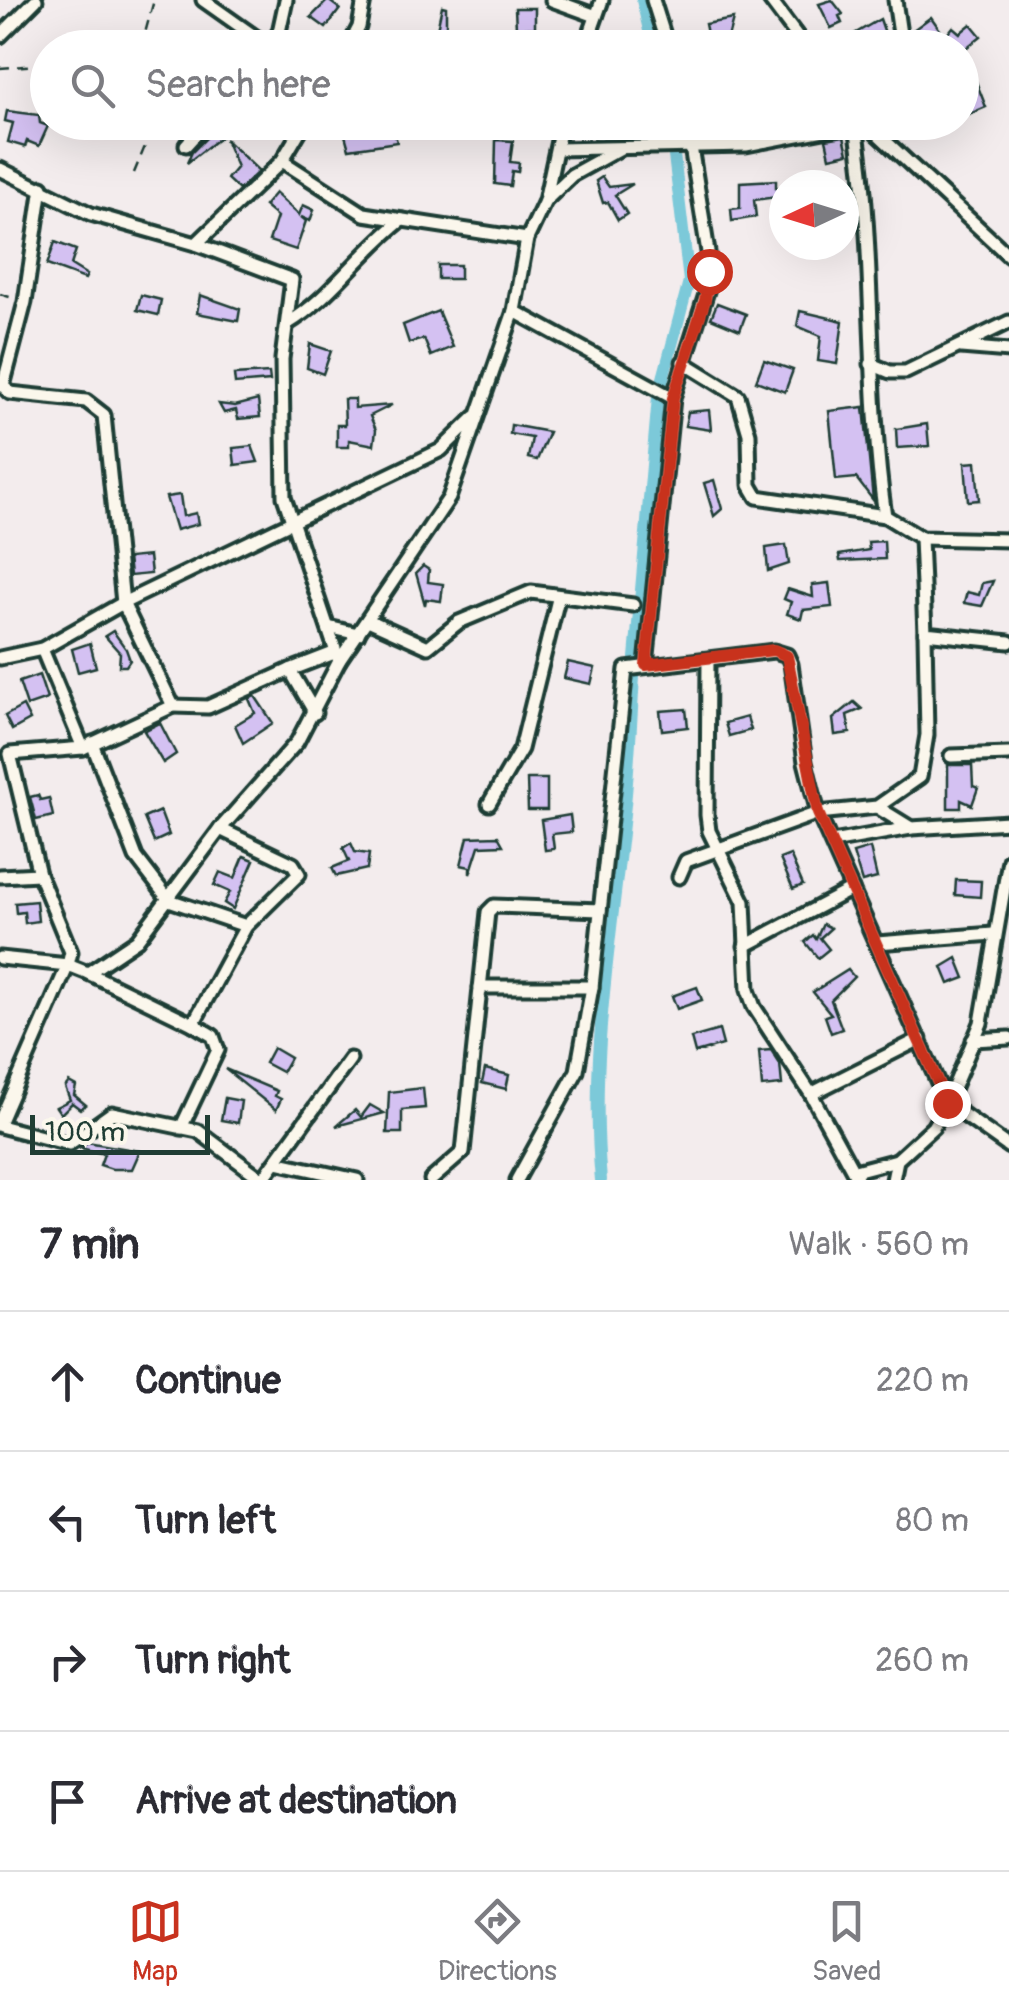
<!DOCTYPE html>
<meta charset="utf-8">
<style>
:root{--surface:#fff;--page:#f7f7f7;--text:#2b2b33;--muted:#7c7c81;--line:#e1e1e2;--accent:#c8321e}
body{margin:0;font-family:Pangolin,sans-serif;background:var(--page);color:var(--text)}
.compass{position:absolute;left:769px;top:170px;width:90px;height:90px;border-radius:50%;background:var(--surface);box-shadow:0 10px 40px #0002;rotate:266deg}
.scale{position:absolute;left:30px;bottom:25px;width:180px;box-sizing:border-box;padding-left:10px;border:5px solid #1f3d34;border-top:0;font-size:28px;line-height:35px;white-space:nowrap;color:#1f3d34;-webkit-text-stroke:8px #fbf7ec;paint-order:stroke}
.stop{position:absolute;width:30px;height:30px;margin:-22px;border:8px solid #c8321e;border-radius:50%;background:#fff}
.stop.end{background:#c8321e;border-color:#fff;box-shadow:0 2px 10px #0008}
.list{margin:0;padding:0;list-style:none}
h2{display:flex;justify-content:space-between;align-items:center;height:130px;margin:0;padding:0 40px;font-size:42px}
h2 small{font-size:32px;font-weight:400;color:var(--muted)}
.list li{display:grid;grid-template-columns:65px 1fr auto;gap:30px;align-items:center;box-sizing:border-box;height:140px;padding:0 40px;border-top:2px solid var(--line)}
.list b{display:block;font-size:38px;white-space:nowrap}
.list em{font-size:32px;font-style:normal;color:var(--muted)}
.icon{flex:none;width:55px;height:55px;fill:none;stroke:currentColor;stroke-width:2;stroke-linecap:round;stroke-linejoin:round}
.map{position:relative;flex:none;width:1009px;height:1180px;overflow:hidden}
.search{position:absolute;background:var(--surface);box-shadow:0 10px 40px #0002;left:30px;right:30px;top:30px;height:110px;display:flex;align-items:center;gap:25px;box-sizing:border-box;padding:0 35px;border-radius:55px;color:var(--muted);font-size:38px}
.sheet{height:690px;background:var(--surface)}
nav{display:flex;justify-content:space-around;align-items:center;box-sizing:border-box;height:140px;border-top:2px solid var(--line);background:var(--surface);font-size:28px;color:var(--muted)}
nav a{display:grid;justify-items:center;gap:5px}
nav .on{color:var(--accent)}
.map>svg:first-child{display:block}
</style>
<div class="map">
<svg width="1009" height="1180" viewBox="0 0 1009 1180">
<rect width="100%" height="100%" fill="#f3eced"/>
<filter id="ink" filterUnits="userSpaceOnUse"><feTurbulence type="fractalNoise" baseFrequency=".01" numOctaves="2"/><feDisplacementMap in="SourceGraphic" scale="20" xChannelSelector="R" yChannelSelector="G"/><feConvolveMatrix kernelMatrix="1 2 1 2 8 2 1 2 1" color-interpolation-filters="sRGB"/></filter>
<g filter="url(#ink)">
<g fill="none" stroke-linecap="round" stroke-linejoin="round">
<g stroke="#7bc9d9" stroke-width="12">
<polyline points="642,0 653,48"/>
<polyline points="635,658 658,397 689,281 670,122"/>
<path d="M601,1180C589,1058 612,935 624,814C629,769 631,723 634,677"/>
</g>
</g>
<g fill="#d4c1f2" stroke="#1f3d34" stroke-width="2.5">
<polygon points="328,0 340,9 326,28 311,17"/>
<polygon points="832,0 843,14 839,16 842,23 831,28 819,4"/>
<polygon points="442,6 446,7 446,40 430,39 430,29 437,29"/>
<polygon points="515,8 535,8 535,28 516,28"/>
<polygon points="931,17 945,37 953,27 960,33 971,24 981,36 966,48 925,48 913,30"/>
<polygon points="733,19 728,38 707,34 705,24"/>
<polygon points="880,19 886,36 864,44 866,48 853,48 849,37"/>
<polygon points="975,79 986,107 965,116 962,85"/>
<polygon points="7,111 39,115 40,123 48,126 39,146 27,141 25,147 8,142 13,123 5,121"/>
<polygon points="392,124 397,142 349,149 345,135"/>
<polygon points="217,127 223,135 187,163 192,152"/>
<polygon points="844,136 848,153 830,157 826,139"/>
<polygon points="225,139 259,171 239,190 227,179 237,167"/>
<polygon points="496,140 513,141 510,162 519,163 518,172 512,171 510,186 495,184"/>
<polygon points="602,177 609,187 633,184 615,195 627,214 618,220 608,202 603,203 596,181"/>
<polygon points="776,180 776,188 784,187 784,196 754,200 756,217 732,221 731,209 740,208 740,182"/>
<polygon points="275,193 299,215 303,205 314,210 310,221 301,217 306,221 296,250 269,241 277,217 264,206"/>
<polygon points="55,242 76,250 71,265 87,275 85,279 47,265"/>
<rect x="438" y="265" width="22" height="14"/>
<polygon points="141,295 161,300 158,315 137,310"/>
<polygon points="200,295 240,309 238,321 197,313"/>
<polygon points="717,303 746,314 740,330 711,318"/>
<polygon points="438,311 453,347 431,356 424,339 409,343 403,325"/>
<polygon points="800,311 843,321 837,364 818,361 821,336 797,326"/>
<polygon points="310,344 331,351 323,374 307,368"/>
<polygon points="764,360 793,370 785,392 756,381"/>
<polygon points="269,373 270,381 235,384 234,375"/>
<polygon points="344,399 355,399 355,408 392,405 370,416 376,430 374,445 349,440 349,447 337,447 337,425 345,425"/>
<polygon points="258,400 260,417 238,419 236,410 224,413 219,404 235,406"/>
<polygon points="864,407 873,500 856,478 836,480 829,411"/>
<polygon points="709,410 711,430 685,426 688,412"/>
<polygon points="927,424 929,446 897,448 896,429"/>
<polygon points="511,425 549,432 537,460 528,458 532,438 510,434"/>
<polygon points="252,446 258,462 235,465 233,448"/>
<polygon points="976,462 979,500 968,501 965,463"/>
<polygon points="714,480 722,509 714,516 704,483"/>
<polygon points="180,495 183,516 196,513 198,524 176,530 166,497"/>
<polygon points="884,541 885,559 840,561 839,555 869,550 868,542"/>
<polygon points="786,545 789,564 768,571 766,548"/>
<polygon points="149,556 151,574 130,576 128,558"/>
<polygon points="423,566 429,570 428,582 443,584 441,601 426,599 425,605 416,573"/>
<polygon points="993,581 982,606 964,603 967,592 979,595 982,583"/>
<polygon points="829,583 832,607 803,610 801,619 787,614 791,602 784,599 788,589 813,597 812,585"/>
<polygon points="113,631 126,649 130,660 126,666 119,666 120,653 105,636"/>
<polygon points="90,643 96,667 78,672 72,649"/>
<polygon points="568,662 595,668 591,684 564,678"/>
<polygon points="39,675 47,699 27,706 19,682"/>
<polygon points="255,696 273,723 243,743 235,725 255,713 249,699"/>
<polygon points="854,702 862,709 847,715 850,733 835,735 833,719"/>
<polygon points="23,706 30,720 12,730 5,716"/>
<polygon points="686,709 688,727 662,730 660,711"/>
<polygon points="747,717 751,730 729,736 725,723"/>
<polygon points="160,723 176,754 163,763 144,731"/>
<polygon points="948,765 972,765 973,786 978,788 972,805 961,800 961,808 948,808"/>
<polygon points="527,779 547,779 547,810 528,810"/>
<polygon points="38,795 40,800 49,798 53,816 36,820 30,797"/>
<polygon points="160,811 169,835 154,842 144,818"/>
<polygon points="570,815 572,832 552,834 554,849 545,850 541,820"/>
<polygon points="498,836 503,845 479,846 470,874 470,867 461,865 468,837"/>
<polygon points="351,843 355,852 369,854 367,869 336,876 332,868 349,861 343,848"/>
<polygon points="870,848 877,878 862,882 853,853"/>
<polygon points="790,855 803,885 793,889 780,859"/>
<polygon points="244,856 254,860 233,909 224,903 230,892 214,885 220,872 235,878"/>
<polygon points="956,880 981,881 980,897 955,895"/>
<polygon points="36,901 38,921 25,923 24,912 16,913 15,903"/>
<polygon points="823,924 831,928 820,938 829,949 818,958 805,942 813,935 816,939"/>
<polygon points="957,958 965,978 949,984 942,967"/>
<polygon points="848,970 854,977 831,1000 842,1029 831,1033 825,1016 831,1014 813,992"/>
<polygon points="697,987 702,1000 677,1009 672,996"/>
<polygon points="719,1030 723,1045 695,1053 691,1038"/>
<polygon points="273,1048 290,1058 282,1072 265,1063"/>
<polygon points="771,1050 780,1064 782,1085 762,1087 759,1051"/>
<polygon points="225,1069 277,1091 275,1096 281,1099 276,1110"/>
<polygon points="485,1069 509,1075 506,1089 482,1083"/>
<polygon points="69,1082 76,1086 74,1095 86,1105 80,1109 72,1103 61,1114 56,1107 70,1100 65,1087"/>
<polygon points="423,1088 425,1108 402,1110 402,1133 387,1133 389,1092"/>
<polygon points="225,1098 241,1101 238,1123 221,1120"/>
<polygon points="370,1105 384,1113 336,1126 355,1110 361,1117"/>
<polygon points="87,1142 140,1151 132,1169 112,1169 100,1165 104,1154 81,1148"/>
</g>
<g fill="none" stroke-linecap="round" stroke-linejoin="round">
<defs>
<g id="street">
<polyline points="203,0 271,48"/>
<polyline points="552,0 596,16"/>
<polyline points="653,0 668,48"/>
<polyline points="770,0 806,48"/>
<polyline points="895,0 902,48"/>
<polyline points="0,36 36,0"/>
<polyline points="268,48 279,32 286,0"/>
<polyline points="348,48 359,27 364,0"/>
<polyline points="585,48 602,0"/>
<polyline points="865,122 1009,256"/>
<path d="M856,125C876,255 866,386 885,516"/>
<polyline points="186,145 207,122"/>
<polyline points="557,149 746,145 860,123"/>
<polyline points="282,161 364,214 527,239"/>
<polyline points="0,169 91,214 196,244 292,280 282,359 284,497 339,661"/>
<polyline points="42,187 25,302 3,386 10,393 86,401 104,415 123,603 173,706 83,748"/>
<polyline points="545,201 572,175 619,149"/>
<polyline points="196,244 282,161 305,122"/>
<polyline points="514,311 673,398"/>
<path d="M287,324C331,298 360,252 402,220"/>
<polyline points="961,347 1009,351"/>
<polyline points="683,362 738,396 749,434 750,485 757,497 885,516 921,538 1009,540"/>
<polyline points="871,364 890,372 906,372 1009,322"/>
<polyline points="921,538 925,633 1009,642"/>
<polyline points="368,620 428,647 459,622 531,592 633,605"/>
<polyline points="328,627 358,634"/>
<polyline points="0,658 42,649 123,603 441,450 475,417"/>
<polyline points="708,660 707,815 709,831 744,902 748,990 754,1007 811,1094 858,1180"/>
<polyline points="646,665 673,398 708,288 708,252 687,122"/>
<polyline points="290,670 334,653"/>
<polyline points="173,706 208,707 290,670 315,713"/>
<polyline points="92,743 136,857 169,900 246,926"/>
<polyline points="951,756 1009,754"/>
<polyline points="489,804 521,749 558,599"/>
<polyline points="877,807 911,828 1009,822"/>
<polyline points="832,842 911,828"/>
<polyline points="0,876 39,874"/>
<polyline points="679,877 686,861 818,813 877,807 920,777 927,735 925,633"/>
<polyline points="877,943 993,934"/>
<polyline points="745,946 852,889"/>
<polyline points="0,958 68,965 71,952 39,874 10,754 83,748 42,649"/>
<polyline points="88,973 193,1024"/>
<polyline points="480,987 592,987"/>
<polyline points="973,1040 1009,1038"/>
<polyline points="811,1094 920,1039"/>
<polyline points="0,1121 68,965 88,973 137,940 220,829 297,742 339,661 449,498 514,311 527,239 545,201 562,122"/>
<polyline points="0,1126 69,1144 112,1113 198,1131 263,1180"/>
<polyline points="181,1128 218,1050 213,1036 193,1024 246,926 299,874 293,864 220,829"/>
<polyline points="276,1162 357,1180"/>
<polyline points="855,1171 897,1160"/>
<polyline points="263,1179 350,1059"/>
<polyline points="431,1180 463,1152 488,912 494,906 600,910"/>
<polyline points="517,1180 577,1071 592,987 626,669 774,651 787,655 791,664 805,762 818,813 947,1103 1009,1147"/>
<polyline points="893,1180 897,1160 933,1127 947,1103 981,1023 1009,860"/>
</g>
</defs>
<use href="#street" stroke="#1f3d34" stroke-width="19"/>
<g stroke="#1f3d34" stroke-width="2.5" stroke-dasharray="10 8" stroke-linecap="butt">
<polyline points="141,48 154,0"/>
<polyline points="0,68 48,64"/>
<polyline points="134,173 155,122"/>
<polyline points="0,294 13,298"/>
</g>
<use href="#street" stroke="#fbf7ec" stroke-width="11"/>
</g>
</g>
<g fill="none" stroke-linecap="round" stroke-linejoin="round" filter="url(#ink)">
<polyline stroke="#c8321e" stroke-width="12" points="709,271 705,300 673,398 646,665 774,650 787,656 818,813 947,1103"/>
</g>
</svg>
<svg class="compass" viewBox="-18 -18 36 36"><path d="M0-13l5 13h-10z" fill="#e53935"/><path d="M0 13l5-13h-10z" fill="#7c7c81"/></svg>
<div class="scale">100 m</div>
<div class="stop" style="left:709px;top:271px"></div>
<div class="stop end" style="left:947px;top:1103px"></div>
<div class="search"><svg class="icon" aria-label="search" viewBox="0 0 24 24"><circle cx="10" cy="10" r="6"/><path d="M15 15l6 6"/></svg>Search here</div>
</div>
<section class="sheet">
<h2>7 min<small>Walk · 560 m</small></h2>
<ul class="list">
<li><svg class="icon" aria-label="ahead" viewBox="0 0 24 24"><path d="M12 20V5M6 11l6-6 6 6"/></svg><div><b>Continue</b></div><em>220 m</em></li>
<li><svg class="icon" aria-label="left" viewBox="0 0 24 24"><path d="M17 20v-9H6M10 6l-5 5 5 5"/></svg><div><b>Turn left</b></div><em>80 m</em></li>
<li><svg class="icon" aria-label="right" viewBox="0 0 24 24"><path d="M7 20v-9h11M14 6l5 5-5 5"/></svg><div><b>Turn right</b></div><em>260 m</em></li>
<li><svg class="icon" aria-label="arrive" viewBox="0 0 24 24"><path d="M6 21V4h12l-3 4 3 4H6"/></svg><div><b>Arrive at destination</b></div></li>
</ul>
</section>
<nav>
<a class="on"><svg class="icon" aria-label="map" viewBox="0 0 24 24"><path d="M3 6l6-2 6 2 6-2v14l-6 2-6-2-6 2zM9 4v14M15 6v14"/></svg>Map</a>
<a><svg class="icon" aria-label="directions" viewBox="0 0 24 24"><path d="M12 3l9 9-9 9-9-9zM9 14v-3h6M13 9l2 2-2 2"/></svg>Directions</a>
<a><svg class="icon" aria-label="saved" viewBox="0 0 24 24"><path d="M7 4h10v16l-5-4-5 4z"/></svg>Saved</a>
</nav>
